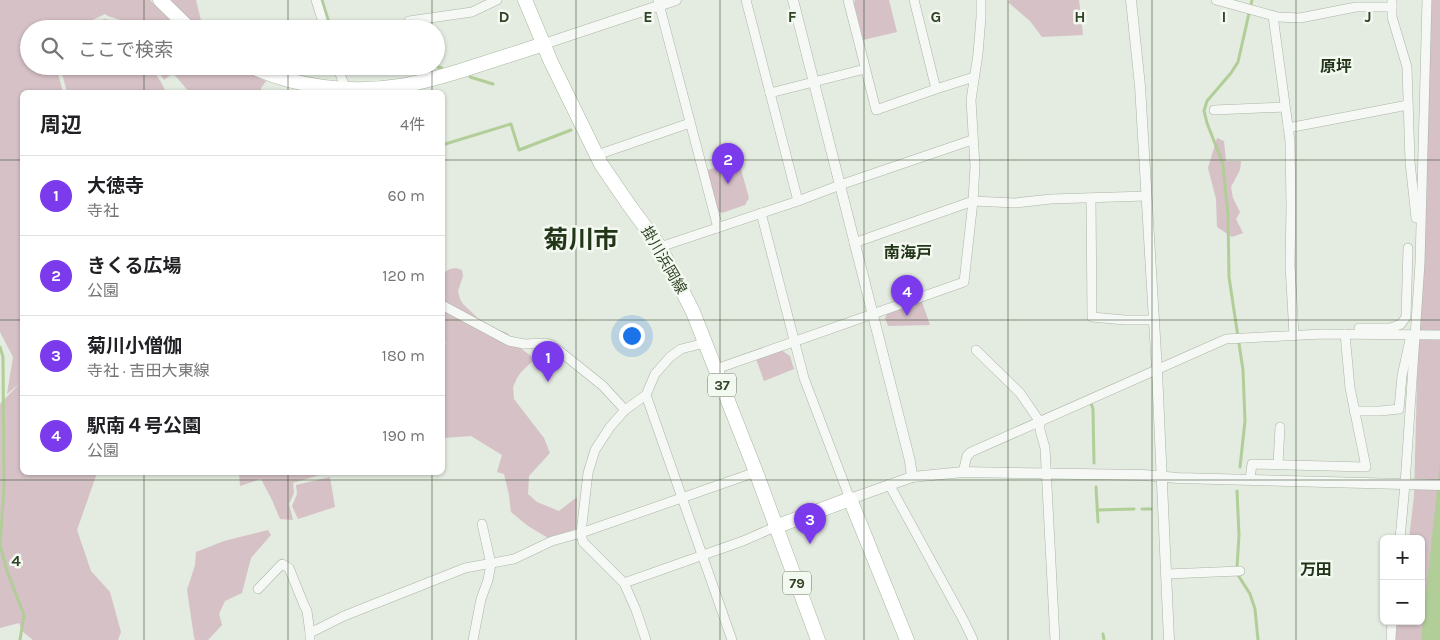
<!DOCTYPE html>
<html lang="ja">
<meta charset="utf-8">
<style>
:root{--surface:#fff;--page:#f6f6f6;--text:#202124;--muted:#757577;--line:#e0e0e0;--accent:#7c3aed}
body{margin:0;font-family:Karla,"Noto Sans JP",sans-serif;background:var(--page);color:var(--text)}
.controls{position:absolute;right:15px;bottom:15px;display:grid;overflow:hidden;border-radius:8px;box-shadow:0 1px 4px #0004}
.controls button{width:45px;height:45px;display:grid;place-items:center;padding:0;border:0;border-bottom:1px solid var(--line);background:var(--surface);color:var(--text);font:25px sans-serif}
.you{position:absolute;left:631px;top:335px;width:18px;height:18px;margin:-12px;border:4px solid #fff;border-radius:50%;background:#1a73e8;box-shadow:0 0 0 8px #1a73e833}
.badge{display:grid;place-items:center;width:32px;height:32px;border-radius:50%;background:var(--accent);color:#fff;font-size:16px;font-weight:700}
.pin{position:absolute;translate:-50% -41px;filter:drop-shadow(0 1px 2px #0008)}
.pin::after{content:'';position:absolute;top:26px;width:18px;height:15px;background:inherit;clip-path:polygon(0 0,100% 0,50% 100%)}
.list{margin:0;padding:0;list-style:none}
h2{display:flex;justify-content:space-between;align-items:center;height:65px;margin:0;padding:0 20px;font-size:21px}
h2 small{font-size:16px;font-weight:400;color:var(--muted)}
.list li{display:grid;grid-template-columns:32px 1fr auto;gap:15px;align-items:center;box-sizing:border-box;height:80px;padding:0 20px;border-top:1px solid var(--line)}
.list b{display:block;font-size:19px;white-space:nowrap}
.list p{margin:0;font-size:16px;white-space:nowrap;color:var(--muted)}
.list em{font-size:16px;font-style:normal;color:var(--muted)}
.icon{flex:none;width:28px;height:28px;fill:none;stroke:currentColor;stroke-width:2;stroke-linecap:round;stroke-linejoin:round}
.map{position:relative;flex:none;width:1440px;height:640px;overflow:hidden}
.search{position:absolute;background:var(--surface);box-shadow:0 1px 4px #0004;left:20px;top:20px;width:425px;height:55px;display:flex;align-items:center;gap:12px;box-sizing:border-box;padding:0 18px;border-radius:28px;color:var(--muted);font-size:19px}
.panel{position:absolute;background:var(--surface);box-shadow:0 1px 4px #0004;left:20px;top:90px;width:425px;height:385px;border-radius:8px}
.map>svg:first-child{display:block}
</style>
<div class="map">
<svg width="1440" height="640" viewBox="0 0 1440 640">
<rect width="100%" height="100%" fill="#e4ebe0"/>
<g fill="#d5c1c6">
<polygon points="0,0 150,0 178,29 127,29 120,20 108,16 105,14 74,29 29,29 29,66 56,66 63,92 22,92 22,472 97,473 77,530 91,571 110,592 121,632 118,640 33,640 22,631 19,623 0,628 0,404 20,383 7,394 13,357 0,332"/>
<polygon points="170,0 196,0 203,29 193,23"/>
<polygon points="855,0 889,0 897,32 863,40 854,3"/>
<polygon points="1010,0 1079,0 1083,35 1042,37 1030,21 1008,2"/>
<polygon points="1427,0 1440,0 1440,640 1395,640 1398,621 1421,621 1421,539 1409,539 1414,496"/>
<polygon points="104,19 115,21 123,29 84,29"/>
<polygon points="60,66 150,66 161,82 166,92 67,92"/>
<polygon points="154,66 233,66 266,81 261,88 261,92 189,92 173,73 164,80"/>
<polygon points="1217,138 1224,141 1226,161 1241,161 1240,170 1231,187 1233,198 1240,212 1236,219 1243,233 1232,237 1217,227 1216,199 1208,168"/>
<polygon points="739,162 749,198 745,205 722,213 718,211 707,170"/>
<polygon points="456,268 462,270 463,276 458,291 460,299 463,304 485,325 507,333 519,347 535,359 521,372 517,378 513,387 514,399 544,438 550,453 529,476 528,494 537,502 559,511 577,497 576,529 548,538 528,526 511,512 509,495 504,474 497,472 502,455 471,436 443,438 442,344 446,344 442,337 443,273 450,269"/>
<polygon points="922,302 930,325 888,326 885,318 887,314"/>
<polygon points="781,350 790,356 794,369 764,381 756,359"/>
<polygon points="239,473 239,472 326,473 293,483 294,493 289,504 293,520 280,519 272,500 261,479 240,486"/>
<polygon points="330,477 335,507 298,519 292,506 297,494 296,485"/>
<polygon points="268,530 271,535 251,558 242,593 225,601 219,614 222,625 208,640 195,640 194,637 187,590 195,565 196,552 224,541"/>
</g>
<polygon fill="#b2ce98" points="1440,463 1440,640 1421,640"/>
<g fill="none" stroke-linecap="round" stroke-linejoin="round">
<g stroke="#b2ce98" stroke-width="3">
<polyline points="322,0 331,29"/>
<polyline points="435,66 442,68"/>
<polyline points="470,77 493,84"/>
<polyline points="442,145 511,124 519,150 571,130"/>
<polyline points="0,347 3,357 4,489 0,545 7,571 24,615 20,640"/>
<polyline points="1091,403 1093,409 1094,463"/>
<polyline points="1240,467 1245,421 1243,370 1229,277 1228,216 1223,164 1207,123 1204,111 1207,101 1231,73 1238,62 1252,0"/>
<polyline points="1096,487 1098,522"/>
<polyline points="1237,491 1239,535 1237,568 1238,575 1250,594 1255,609 1258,640"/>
<polyline points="1142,509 1151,509"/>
<polyline points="1097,510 1134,509"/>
<polyline points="1103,634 1104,640"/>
</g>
<defs>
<g id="minor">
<polyline points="316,0 325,29"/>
<polyline points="658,0 718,228"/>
<polyline points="746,0 798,201"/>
<polyline points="848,0 876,110 936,89 974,77"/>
<polyline points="914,0 936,89"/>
<polyline points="1216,0 1278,17 1300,18 1356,7 1392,7"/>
<polyline points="1392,0 1392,17 1407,67 1410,162 1416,218"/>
<polyline points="1273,16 1290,141 1291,206 1290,265 1294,335"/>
<polyline points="409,21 472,12 497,0"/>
<polyline points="337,66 347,92"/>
<polyline points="770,93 865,69"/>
<polyline points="1214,110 1285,107"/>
<polyline points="1288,128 1408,105"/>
<polyline points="597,155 690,123"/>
<polyline points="1091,198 1092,317 1125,320 1154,320"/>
<polyline points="761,213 804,378 850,499"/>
<polyline points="854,243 973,201 1015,203 1051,199 1146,196"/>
<polyline points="660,247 798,201 840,185 972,140"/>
<polyline points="442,305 509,341 524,344 546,343 552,345 603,386 625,410"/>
<polyline points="1359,328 1391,328 1401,324 1406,317 1408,248"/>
<polyline points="976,350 1020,393 1040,422 1040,430 1045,448 1055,640"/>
<polyline points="716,369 964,282 973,201 975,166 971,100 978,54 981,17 981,0"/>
<polyline points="646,395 732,640"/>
<polyline points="1354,411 1380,411 1399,409 1402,376 1411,335"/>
<polyline points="1278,464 1280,427"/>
<polyline points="963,472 967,456 971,452 1226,339 1322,334 1440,335"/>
<polyline points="1250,479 1252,464 1366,467 1350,388 1345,334"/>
<polyline points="889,484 964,621 973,640"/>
<polyline points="1400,539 1405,484 1420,263 1427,0"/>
<polyline points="1167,574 1240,571"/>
<polyline points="624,583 743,541 775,527"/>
<polyline points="258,589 282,564 289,568 304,605 307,611 310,633"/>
<polyline points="310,640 310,633 344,616 465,568 514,559 552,541 581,533 756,472"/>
<polyline points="473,640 481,599 488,580 491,564 482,524"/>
<polyline points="646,640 636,610 624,583 583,542 581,533 588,473 595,450 610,427 625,410 646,395 655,374 670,357 681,349 697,345 705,342"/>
<polyline points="1391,640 1392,621"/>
</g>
<g id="tertiary">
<polyline points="793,0 910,461 912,477"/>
<polyline points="1131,0 1140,86 1157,371 1169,640"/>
<polyline points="544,44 676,0"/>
<polyline points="850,499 912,477 963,472 1143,475 1178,478 1440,485"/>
</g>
<g id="primary">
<polyline points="160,0 190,29"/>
<polyline points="525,0 551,62 601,164 629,205 660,247 693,312 756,472 818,640"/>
<path d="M250,66C296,87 350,94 400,86C420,83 440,77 460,71C488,62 516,53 544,44"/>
<polyline points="775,527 850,499 907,640"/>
</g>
</defs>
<use href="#minor" stroke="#abb6a5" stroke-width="10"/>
<use href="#tertiary" stroke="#abb6a5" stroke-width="11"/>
<use href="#primary" stroke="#a8b79e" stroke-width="15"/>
<use href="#minor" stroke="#f5f8f4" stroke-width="9"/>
<use href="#tertiary" stroke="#f5f8f4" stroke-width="10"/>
<use href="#primary" stroke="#fff" stroke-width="14"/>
</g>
<path fill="none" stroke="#314427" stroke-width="1" stroke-opacity="0.55" d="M144,0V29M288,0V29M432,0V29M576,0V640M720,0V640M864,0V640M1008,0V640M1152,0V640M1296,0V640M144,66V92M288,66V92M432,66V92M0,160H22M442,160H1440M0,320H22M442,320H1440M144,472V640M288,472V640M432,472V640M0,480H1440"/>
<g text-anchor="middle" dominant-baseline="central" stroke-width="5" stroke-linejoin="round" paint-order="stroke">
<g fill="#f3f8f0" stroke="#6b7a63" stroke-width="1">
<rect x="708" y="373.5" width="28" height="23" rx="4"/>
<rect x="783" y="571.5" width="28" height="23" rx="4"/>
</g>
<g font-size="14" font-weight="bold" fill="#314427">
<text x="722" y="385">37</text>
<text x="797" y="583">79</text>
</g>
<g font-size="15" fill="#314427" stroke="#f3f8f0">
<text transform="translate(664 260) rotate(60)">掛川浜岡線</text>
</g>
<g font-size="16" font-weight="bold" fill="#223519" stroke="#f3f8f0">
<text x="1336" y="66">原坪</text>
<text x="908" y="252">南海戸</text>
<text x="1316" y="569">万田</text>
</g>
<g font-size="25" font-weight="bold" fill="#223519" stroke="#f3f8f0">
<text x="581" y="239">菊川市</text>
</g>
</g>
<g font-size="16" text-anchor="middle" font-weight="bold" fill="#314427" stroke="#f3f8f0" stroke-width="5" stroke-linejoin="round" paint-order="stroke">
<text x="504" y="22">D</text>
<text x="648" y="22">E</text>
<text x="792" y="22">F</text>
<text x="936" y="22">G</text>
<text x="1080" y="22">H</text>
<text x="1224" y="22">I</text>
<text x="1368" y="22">J</text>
<text x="16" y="566">4</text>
</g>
</svg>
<div class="controls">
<button>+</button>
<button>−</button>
</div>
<div class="you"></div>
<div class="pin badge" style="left:548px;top:382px">1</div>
<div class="pin badge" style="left:728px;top:184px">2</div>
<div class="pin badge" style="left:810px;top:544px">3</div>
<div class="pin badge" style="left:907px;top:316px">4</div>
<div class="search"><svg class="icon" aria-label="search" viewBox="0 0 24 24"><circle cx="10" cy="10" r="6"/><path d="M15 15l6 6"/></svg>ここで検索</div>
<section class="panel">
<h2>周辺<small>4件</small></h2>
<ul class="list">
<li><span class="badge">1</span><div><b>大徳寺</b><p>寺社</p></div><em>60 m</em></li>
<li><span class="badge">2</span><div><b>きくる広場</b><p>公園</p></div><em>120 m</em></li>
<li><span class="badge">3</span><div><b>菊川小僧伽</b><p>寺社 · 吉田大東線</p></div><em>180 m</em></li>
<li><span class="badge">4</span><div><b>駅南４号公園</b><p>公園</p></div><em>190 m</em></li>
</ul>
</section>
</div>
